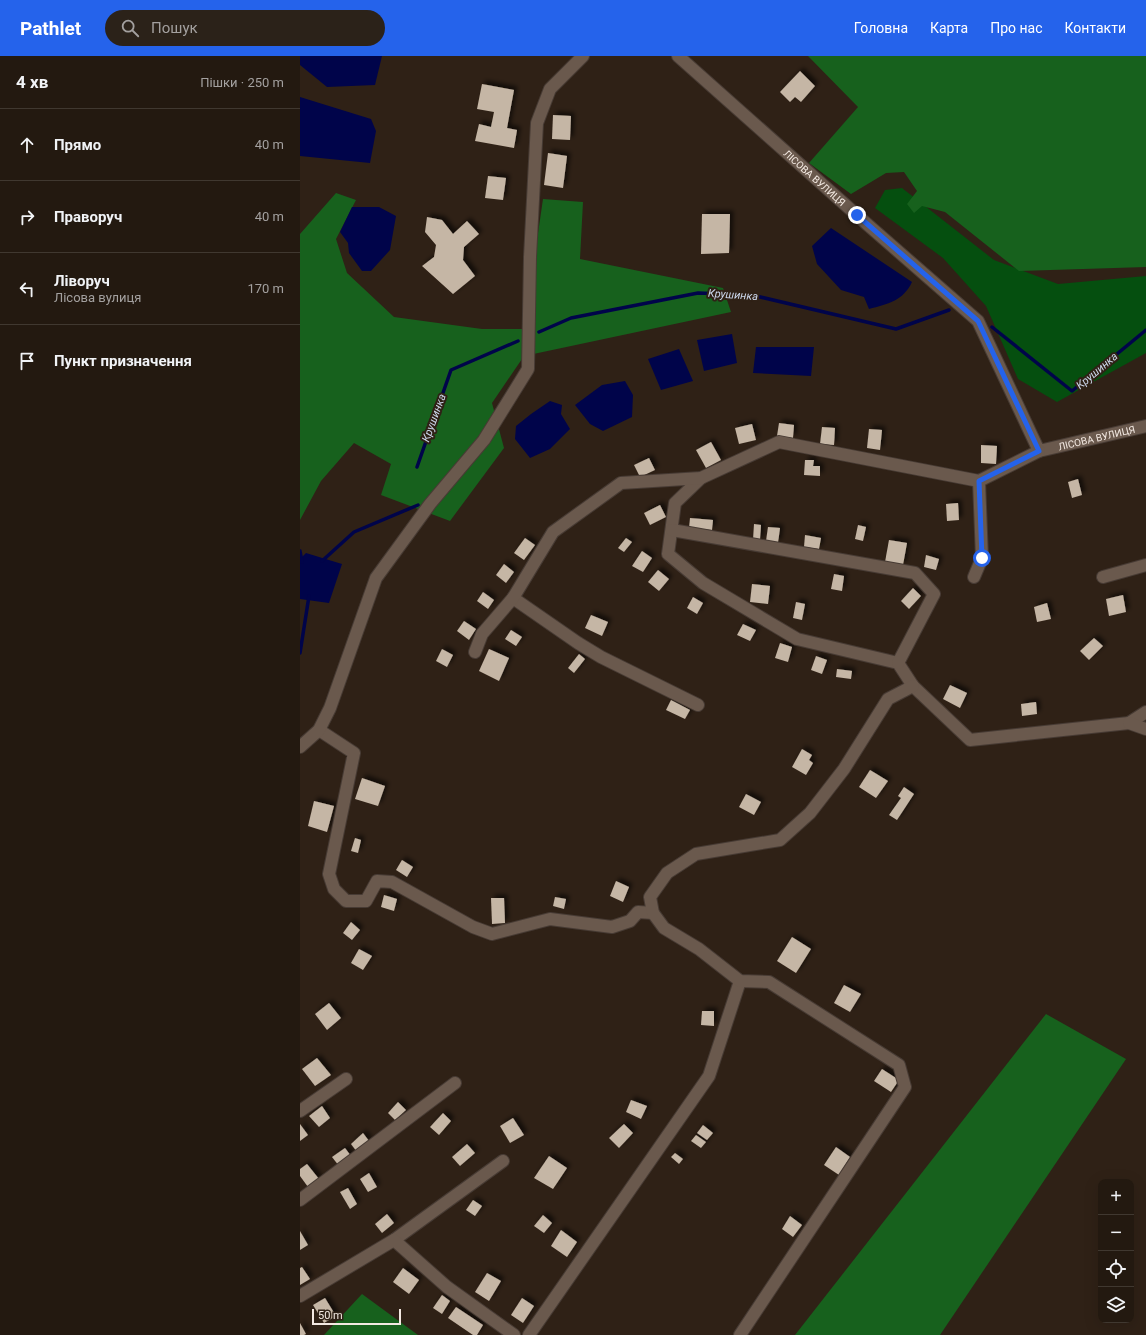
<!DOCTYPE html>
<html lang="uk">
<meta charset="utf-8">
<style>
:root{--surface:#231910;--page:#2b2219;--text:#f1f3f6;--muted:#a3a09f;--line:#403830;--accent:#2563eb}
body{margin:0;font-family:Roboto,sans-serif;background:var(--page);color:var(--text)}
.controls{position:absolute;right:12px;bottom:12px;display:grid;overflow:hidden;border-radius:8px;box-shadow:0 4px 16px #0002}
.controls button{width:36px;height:36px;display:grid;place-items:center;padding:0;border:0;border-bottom:1px solid var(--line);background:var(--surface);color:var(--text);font:20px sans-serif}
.scale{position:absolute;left:12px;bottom:10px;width:89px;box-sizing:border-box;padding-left:4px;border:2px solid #f3e9e2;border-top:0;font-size:11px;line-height:14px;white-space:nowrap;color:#f3e9e2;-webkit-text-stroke:3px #2f2116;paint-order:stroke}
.stop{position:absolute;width:12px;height:12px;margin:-9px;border:3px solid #2563eb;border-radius:50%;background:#fff}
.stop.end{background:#2563eb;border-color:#fff;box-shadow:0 1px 4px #0008}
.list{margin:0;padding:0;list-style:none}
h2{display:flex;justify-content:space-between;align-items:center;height:52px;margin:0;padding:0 16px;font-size:17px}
h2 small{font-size:13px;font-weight:400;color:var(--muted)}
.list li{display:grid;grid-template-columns:26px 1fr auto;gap:12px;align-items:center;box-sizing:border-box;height:72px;padding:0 16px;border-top:1px solid var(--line)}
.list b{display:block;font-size:15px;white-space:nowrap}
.list p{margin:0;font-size:13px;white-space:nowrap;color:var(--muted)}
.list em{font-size:13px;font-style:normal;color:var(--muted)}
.icon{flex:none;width:22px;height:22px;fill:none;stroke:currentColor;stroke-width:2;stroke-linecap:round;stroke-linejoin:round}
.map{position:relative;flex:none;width:846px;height:1279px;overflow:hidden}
header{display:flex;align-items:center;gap:24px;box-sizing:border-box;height:56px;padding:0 20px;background:var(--accent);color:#fff}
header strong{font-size:19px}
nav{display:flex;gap:22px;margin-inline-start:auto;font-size:14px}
.search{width:280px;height:36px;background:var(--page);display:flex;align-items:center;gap:10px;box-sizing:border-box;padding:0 14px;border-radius:22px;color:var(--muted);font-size:15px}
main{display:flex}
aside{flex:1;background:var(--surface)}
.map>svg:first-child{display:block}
</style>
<header>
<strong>Pathlet</strong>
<div class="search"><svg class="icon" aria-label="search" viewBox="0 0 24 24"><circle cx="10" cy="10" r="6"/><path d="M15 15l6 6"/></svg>Пошук</div>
<nav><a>Головна</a><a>Карта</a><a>Про нас</a><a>Контакти</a></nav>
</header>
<main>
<aside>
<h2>4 хв<small>Пішки · 250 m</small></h2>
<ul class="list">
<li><svg class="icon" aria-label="ahead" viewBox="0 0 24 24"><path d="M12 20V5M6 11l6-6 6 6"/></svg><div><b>Прямо</b></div><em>40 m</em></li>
<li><svg class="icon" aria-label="right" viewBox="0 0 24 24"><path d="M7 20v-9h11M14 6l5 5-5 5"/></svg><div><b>Праворуч</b></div><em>40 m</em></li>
<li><svg class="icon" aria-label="left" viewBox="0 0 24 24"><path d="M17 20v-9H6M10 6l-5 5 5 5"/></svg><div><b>Ліворуч</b><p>Лісова вулиця</p></div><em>170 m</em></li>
<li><svg class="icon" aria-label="arrive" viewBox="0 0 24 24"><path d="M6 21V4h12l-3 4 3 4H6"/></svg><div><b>Пункт призначення</b></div></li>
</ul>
</aside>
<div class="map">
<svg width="846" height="1279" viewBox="0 0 846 1279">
<defs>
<filter id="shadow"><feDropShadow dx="3.5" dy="-3.5" stdDeviation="2" flood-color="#0009"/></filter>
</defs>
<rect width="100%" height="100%" fill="#2f2116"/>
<polygon fill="#054f0f" points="602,132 694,204 758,228 846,220 846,297 757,346 718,323 686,250 643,202 575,152 585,134"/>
<g fill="#17611d">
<polygon points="508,0 846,0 846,211 719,215 645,156 622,150 614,157 607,148 617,135 604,116 586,117 551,138 509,107 558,51"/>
<polygon points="36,137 56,144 36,183 47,217 94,261 182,273 224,273 243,143 283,146 280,203 423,232 431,256 224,300 192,347 204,392 150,465 81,439 91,408 54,387 21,425 0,464 0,178"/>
<polygon points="746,958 826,1003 640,1279 495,1279"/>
<polygon points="62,1238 118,1279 24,1279"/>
</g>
<g fill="#00044a">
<polygon points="0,0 82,0 75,29 27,31 0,9"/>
<polygon points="0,41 71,63 76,75 70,107 0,100"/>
<polygon points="52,151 79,151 96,160 90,194 71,215 62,215 49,197 48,187 40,176"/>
<path d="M531,172L612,226C603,245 588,248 569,253L564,241L541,234L517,208L512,190Z"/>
<polygon points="432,278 437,307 404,315 397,284"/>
<polygon points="456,291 514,291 511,320 453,317"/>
<polygon points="379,293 393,325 361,334 348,303"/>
<polygon points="325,325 333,339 332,361 303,375 290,368 275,349 302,329"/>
<polygon points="250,345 262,349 261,358 270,373 250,393 230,402 215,383 216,370 231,358"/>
<polygon points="6,497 42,508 29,547 0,543 0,503"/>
</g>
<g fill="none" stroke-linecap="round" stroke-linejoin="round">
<g stroke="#00044a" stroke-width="3.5">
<polyline points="692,271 772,335 846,274"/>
<polyline points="239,276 271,262 398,237 452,239 596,273 649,254"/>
<polyline points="117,411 151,314 218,285"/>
<polyline points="0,495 2,506"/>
<polyline points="22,505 54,476 118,449"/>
<polyline points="0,597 9,540"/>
</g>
</g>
<g fill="#c5b6a5" filter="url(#shadow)">
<polygon points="500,15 515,30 501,46 495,41 490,46 480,36"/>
<polygon points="182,28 214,34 207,72 217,74 214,92 175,85 179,68 191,71 194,56 177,53"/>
<polygon points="253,59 271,60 270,84 252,83"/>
<polygon points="248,97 267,100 263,132 244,129"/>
<polygon points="188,120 206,122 203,144 185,142"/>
<polygon points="402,158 430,158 429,197 401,198"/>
<polygon points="127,161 142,164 153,178 167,165 179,178 164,191 163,204 175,220 153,238 122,210 134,201 136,189 125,176"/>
<polygon points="479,367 494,369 493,382 477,380"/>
<polygon points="452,368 456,384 439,388 435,372"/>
<polygon points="522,371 535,372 534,389 520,388"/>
<polygon points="569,373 582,374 580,394 567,392"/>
<polygon points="411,386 421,404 406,412 396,394"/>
<polygon points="681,389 697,390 696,408 681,407"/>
<polygon points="349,402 355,414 340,421 334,409"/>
<polygon points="505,404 514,404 513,410 520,410 520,420 504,419"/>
<polygon points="778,423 782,439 772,442 768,426"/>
<polygon points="658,447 659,464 647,465 646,448"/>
<polygon points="360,449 366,461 350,469 344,457"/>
<polygon points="390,462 413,464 412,474 389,472"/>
<polygon points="454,468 461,469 460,484 453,484"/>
<polygon points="558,469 566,471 563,485 555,483"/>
<polygon points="468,471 480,472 478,487 466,485"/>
<polygon points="505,479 521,482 519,493 504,491"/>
<polygon points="225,482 235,489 224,504 214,497"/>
<polygon points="326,482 332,486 324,496 318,492"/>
<polygon points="589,484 607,487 603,509 585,506"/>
<polygon points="342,495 352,502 343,516 332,510"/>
<polygon points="626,499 639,503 636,514 624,511"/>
<polygon points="204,508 214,516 206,527 196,519"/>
<polygon points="358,514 369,523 359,535 348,526"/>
<polygon points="534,518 544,520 542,535 531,533"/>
<polygon points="452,528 470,530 468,548 450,546"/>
<polygon points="613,532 621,540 609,553 601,545"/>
<polygon points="183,536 194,544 188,553 177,545"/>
<polygon points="823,539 826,556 809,560 806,543"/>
<polygon points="393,541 403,547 397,558 387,552"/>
<polygon points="496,546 505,548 502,564 493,562"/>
<polygon points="747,547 751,563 737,566 734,551"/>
<polygon points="291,559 308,566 302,580 285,572"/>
<polygon points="164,565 176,573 169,584 157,575"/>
<polygon points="443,568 456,574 450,585 437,579"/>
<polygon points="211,574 222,581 216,590 205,583"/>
<polygon points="794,582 803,590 789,604 780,595"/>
<polygon points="480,587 492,591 488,606 475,602"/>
<polygon points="142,593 153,599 147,611 136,605"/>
<polygon points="189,593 209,602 199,625 179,615"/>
<polygon points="279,598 285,603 274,617 268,612"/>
<polygon points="516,600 527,604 522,618 511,614"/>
<polygon points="537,613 552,615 551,623 536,621"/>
<polygon points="650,629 667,637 660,652 643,643"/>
<polygon points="371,644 390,654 385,663 366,654"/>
<polygon points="736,646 737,658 722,660 721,648"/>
<polygon points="502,693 512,699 509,704 513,707 506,719 492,711"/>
<polygon points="570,714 588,725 576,742 559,731"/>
<polygon points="62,722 85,730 78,750 55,743"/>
<polygon points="604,731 614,738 597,764 589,759 601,742 598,740"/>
<polygon points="446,738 461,746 454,759 439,751"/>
<polygon points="14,745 34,750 27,776 8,770"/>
<polygon points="55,782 61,784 58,797 51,795"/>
<polygon points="102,804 113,811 107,821 96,814"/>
<polygon points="316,825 329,831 323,846 310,840"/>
<polygon points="84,839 97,843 94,855 81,851"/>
<polygon points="255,841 266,843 264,853 253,850"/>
<polygon points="191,842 204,842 205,867 192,868"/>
<polygon points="51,866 60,874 52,884 43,877"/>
<polygon points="492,881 511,893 496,917 477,905"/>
<polygon points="59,893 72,900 63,914 51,907"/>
<polygon points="544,929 561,938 550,956 534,947"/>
<polygon points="29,947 41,962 27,974 15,958"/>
<polygon points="402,955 414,955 414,970 401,969"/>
<polygon points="17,1002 31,1019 15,1030 2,1013"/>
<polygon points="582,1013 599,1024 591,1036 574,1025"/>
<polygon points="331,1044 347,1050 341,1063 326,1056"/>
<polygon points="98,1046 106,1054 95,1064 88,1057"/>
<polygon points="22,1050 30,1062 19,1071 9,1060"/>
<polygon points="143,1057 151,1065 139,1079 130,1071"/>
<polygon points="213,1062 224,1079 210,1087 200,1070"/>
<polygon points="0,1068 8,1079 0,1085"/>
<polygon points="324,1068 333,1077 319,1092 309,1082"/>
<polygon points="403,1069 413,1077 407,1084 397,1077"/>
<polygon points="63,1077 69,1085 57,1096 51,1088"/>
<polygon points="396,1079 406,1086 401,1092 391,1085"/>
<polygon points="167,1088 175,1097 160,1110 152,1101"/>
<polygon points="536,1091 550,1101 539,1119 524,1109"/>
<polygon points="45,1092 51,1100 39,1110 32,1101"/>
<polygon points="375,1097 383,1103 379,1108 371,1101"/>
<polygon points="249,1100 267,1112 253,1133 234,1122"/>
<polygon points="7,1108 19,1123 8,1131 0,1120 0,1113"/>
<polygon points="69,1117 77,1131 68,1136 60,1123"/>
<polygon points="48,1132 57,1148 50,1153 40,1136"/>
<polygon points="173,1144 182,1150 175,1160 166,1154"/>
<polygon points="87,1158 94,1167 82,1177 75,1168"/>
<polygon points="243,1159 252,1167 244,1177 234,1170"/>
<polygon points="490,1160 502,1169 493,1181 482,1173"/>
<polygon points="261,1174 277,1186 267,1201 251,1190"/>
<polygon points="0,1175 8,1189 0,1194"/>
<polygon points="2,1211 10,1223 0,1229 0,1212"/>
<polygon points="103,1212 119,1224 109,1238 93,1226"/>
<polygon points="187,1217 201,1225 189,1245 175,1236"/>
<polygon points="142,1239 150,1245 142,1258 133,1252"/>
<polygon points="25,1242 36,1260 24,1267 13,1249"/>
<polygon points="222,1242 234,1250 223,1267 211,1259"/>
<polygon points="156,1251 183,1269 177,1279 173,1279 148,1262"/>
<polygon points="0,1267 6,1278 4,1279 0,1279"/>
</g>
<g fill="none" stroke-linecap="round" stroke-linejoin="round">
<defs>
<g id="minor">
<path id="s1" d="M378,0L568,169L678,265L739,395L846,370"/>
<polyline points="401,422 375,447 368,498 403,527 497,583 598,607 613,630 670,684 829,667 846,656"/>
<polyline points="372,474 615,517 634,538 598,607"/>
<polyline points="674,521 682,502 679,425"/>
<polyline points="803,521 846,509"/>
<polyline points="213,542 278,587 301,601 398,649"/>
<polyline points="175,596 182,578 213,542 253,476 321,427 401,422 479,386 679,425 739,395"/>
<polyline points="829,667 846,673"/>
<polyline points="19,674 54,697 29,818 34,833 46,845 66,845 77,825 92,826 173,871 192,878 250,863 312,871 330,865 338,856 353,857"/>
<polyline points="0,691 19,674 30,652 76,522 130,448 184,384 228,313 230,201 237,67 250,33 283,0"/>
<polyline points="0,1055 46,1023"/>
<polyline points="0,1144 155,1027"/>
<polyline points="94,1184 203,1105"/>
<polyline points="0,1240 94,1184 147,1231 214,1279"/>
<polyline points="229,1279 409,1020 440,925"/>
<polyline points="440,1279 605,1031 599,1009 469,926 440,925 399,893 364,872 353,857 350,841 367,817 396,798 480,784 510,757 544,713 588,643 613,630"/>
</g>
</defs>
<use href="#minor" stroke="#473b34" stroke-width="14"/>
<use href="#minor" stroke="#6a594d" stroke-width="12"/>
</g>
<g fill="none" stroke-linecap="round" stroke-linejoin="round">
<polyline stroke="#2563eb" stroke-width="5" points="557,159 678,265 739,395 679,425 682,502"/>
</g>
<g text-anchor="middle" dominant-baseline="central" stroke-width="4" stroke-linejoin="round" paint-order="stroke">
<g font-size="10" fill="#f3e9e2" stroke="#2f2116">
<text stroke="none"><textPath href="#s1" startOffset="183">ЛІСОВА ВУЛИЦЯ</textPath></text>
<text stroke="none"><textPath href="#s1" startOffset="603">ЛІСОВА ВУЛИЦЯ</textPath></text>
</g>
<g font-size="11" font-style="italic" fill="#ced9ee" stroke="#2f2116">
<text transform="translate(433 239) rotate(4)">Крушинка</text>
<text transform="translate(797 315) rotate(-40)">Крушинка</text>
<text transform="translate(134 362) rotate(-70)">Крушинка</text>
</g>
</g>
</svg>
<div class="controls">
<button>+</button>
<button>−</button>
<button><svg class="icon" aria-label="locate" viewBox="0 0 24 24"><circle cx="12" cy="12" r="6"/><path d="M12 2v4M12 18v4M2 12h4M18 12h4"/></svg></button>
<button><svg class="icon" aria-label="layers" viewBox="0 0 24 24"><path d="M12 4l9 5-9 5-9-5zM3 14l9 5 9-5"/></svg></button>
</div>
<div class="scale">50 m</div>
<div class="stop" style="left:682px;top:502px"></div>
<div class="stop end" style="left:557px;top:159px"></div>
</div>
</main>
